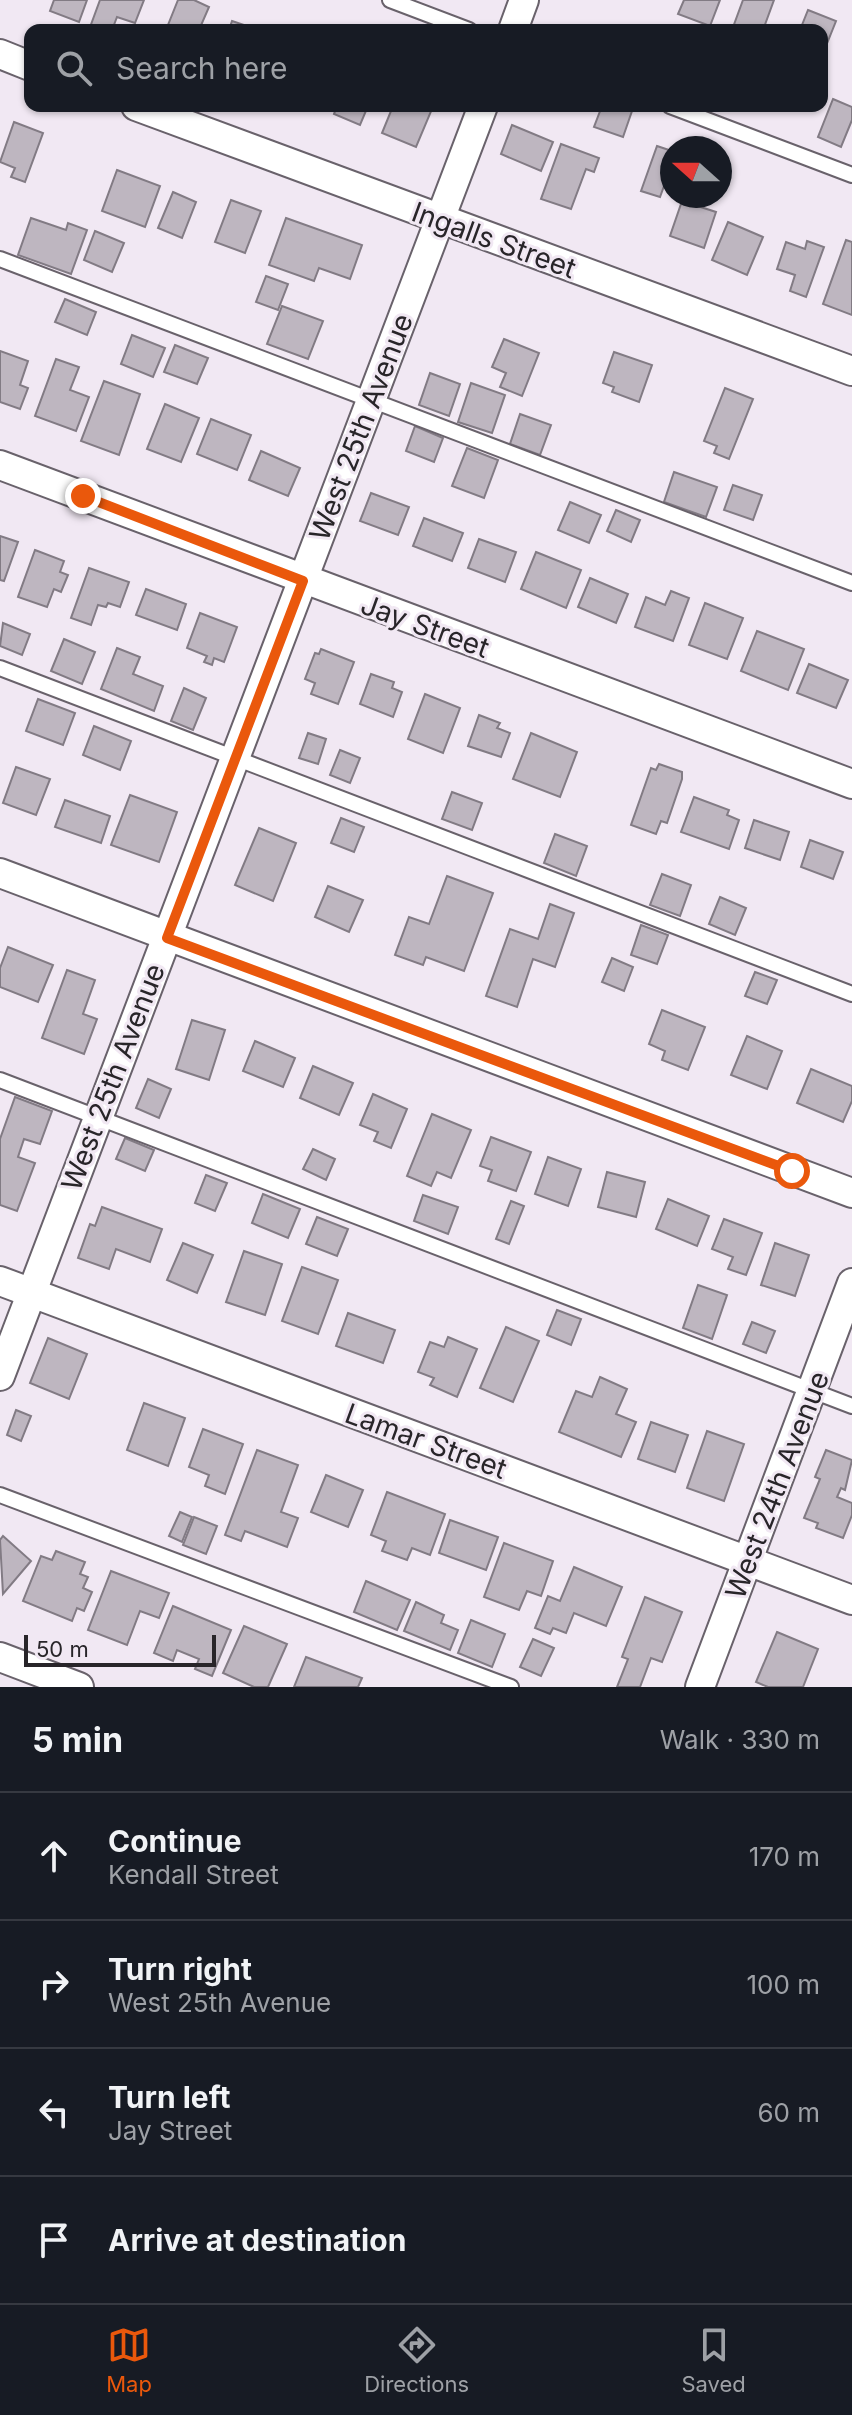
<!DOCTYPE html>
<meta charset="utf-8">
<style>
:root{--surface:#171b24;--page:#20242c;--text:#f1f3f6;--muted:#9ea1a6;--line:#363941;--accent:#ea580c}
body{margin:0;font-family:Inter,sans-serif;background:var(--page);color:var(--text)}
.compass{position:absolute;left:660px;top:136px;width:72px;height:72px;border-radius:50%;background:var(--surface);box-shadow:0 2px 6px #0004;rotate:291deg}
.scale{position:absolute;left:24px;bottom:20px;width:192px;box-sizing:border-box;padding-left:8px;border:4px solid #282529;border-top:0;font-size:22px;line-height:28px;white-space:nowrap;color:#282529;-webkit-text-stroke:6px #f1e8f3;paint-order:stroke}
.stop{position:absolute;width:24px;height:24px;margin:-18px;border:6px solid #ea580c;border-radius:50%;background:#fff}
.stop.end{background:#ea580c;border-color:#fff;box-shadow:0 2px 8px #0008}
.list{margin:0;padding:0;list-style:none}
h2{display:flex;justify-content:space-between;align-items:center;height:104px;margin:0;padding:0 32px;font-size:34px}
h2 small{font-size:26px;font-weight:400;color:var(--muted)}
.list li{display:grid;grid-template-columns:52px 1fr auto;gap:24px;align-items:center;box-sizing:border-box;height:128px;padding:0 32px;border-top:2px solid var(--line)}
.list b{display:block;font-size:30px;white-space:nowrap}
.list p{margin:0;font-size:26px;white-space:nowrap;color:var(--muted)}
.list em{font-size:26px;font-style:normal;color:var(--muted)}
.icon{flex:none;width:44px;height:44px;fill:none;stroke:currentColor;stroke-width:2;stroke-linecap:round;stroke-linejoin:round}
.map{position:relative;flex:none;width:852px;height:1687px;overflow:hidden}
.search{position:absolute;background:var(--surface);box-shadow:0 2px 6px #0004;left:24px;right:24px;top:24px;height:88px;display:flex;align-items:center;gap:20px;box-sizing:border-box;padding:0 28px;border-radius:16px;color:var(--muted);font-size:30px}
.sheet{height:616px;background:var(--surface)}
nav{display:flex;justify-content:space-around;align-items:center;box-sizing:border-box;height:112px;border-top:2px solid var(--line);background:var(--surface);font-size:22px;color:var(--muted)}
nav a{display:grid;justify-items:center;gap:4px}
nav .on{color:var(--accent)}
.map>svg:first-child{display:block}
</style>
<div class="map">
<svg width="852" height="1687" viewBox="0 0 852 1687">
<rect width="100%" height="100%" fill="#f1e8f3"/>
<g fill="#beb6c0" stroke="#827b84" stroke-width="2">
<polygon points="54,0 87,0 79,22 50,11"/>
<polygon points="100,0 144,0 135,23 117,17 112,30 89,30"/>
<polygon points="178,0 194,0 209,7 199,30 166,30"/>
<polygon points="684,0 720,0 710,26 678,14"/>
<polygon points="743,0 774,0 763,30 732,30"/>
<polygon points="808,10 836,21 824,51 822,30 800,30"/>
<polygon points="232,21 259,30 229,30"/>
<polygon points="833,99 852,107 852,120 841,147 818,137"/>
<polygon points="337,106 368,106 360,125 334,114"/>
<polygon points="393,106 432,109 416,147 382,133"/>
<polygon points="602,106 632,111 623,137 594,127"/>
<polygon points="14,122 43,133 25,182 11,177 15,168 0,162"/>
<polygon points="512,125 553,142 541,171 501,154"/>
<polygon points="561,144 599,158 594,172 586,169 571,209 541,199"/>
<polygon points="657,146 672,151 672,164 660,197 641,191"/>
<polygon points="117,170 160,186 145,227 102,211"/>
<polygon points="173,192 196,202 182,238 158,228"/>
<polygon points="231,200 261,211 245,253 215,242"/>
<polygon points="682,201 716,212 704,248 670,236"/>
<polygon points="31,218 66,230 68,223 87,230 71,274 18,255"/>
<polygon points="286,218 362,245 350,279 319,268 314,281 269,265"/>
<polygon points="728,222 763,237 747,275 712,260"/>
<polygon points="95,231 124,243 112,272 84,260"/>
<polygon points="846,240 852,242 852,315 823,304"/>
<polygon points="807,241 824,247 806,297 790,291 795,275 777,269 786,242 805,249"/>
<polygon points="266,276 288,284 278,310 256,302"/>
<polygon points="65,299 96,312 87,335 55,322"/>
<polygon points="282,306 323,321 308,359 267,344"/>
<polygon points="132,335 165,348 153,377 121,364"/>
<polygon points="504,339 539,353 522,396 500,387 506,373 492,367"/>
<polygon points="175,345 208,358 197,384 164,372"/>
<polygon points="0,351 28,361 20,385 28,388 20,409 0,402"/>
<polygon points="614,352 652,365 639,402 612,392 614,387 603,383"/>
<polygon points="56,359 79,367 70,390 89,397 76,431 35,416"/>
<polygon points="430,373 460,384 449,416 419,405"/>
<polygon points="104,381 140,394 119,455 81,441"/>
<polygon points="471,383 505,395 492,433 458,422"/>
<polygon points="725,388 753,399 729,459 714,453 717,446 704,441"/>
<polygon points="165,404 199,418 181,462 147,449"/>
<polygon points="520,414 551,425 540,455 510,444"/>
<polygon points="211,419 251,435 237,470 197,454"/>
<polygon points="415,426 443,438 434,462 406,451"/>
<polygon points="467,448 498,460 484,498 452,486"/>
<polygon points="261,451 300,468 288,496 249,480"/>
<polygon points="674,472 717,487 706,517 664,502"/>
<polygon points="733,485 762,495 753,520 724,510"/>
<polygon points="371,493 409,507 398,535 360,521"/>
<polygon points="570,502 601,515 589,543 558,530"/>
<polygon points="616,510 640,520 631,542 607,531"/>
<polygon points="424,518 463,533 452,561 413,546"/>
<polygon points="0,536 18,542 4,581 0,580"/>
<polygon points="479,539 516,552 505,582 468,568"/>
<polygon points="35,550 64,561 60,572 68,575 61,592 54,589 47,607 18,597"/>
<polygon points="536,552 581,570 566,608 521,589"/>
<polygon points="89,568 129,582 120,607 108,603 106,607 98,605 91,625 71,618"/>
<polygon points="590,578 628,594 616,623 578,607"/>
<polygon points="146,589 186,604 177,630 136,615"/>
<polygon points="671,591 689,598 673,641 635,627 646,597 665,605"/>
<polygon points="705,603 743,618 727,659 689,645"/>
<polygon points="200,613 237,627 224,662 214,658 212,665 204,662 207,656 187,648"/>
<polygon points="3,623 30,634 22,655 0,646"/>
<polygon points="757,631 804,649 788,690 741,671"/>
<polygon points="64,639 95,652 82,684 51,671"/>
<polygon points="117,648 140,657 133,674 163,686 154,711 101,689"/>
<polygon points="321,649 354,662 338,704 311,694 315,683 305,679 315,653 319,654"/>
<polygon points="809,664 848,680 836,708 797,693"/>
<polygon points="371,674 394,682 392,688 402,692 393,717 360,704"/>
<polygon points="184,688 206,698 193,730 171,721"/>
<polygon points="425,694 460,708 443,753 408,739"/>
<polygon points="38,699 75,713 63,745 26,731"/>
<polygon points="479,715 500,723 497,728 510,733 501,757 468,746"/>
<polygon points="94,726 131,741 120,770 83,755"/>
<polygon points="308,733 326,739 318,764 299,758"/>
<polygon points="531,733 577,752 560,797 513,779"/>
<polygon points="340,750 360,758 350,783 330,775"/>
<polygon points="659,764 682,772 682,779 667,823 661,821 656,834 631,825 651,768 656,770"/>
<polygon points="16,767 50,779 36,815 3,803"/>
<polygon points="452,792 482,803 472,830 442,819"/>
<polygon points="130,795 177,812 159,862 111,845"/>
<polygon points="694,797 729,810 727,815 739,820 729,849 681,832"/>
<polygon points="65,800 110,816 101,843 55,827"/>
<polygon points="341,818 364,827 354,852 331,843"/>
<polygon points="754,820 789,832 780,860 745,848"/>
<polygon points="259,828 296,843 273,901 235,885"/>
<polygon points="555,834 587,846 576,876 544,863"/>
<polygon points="810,840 843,852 833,879 801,867"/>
<polygon points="662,874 691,885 680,916 650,905"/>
<polygon points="447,876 493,893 464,971 426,957 423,965 395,955 409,917 429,924"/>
<polygon points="328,886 363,900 349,932 315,917"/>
<polygon points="720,897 746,908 735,935 709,924"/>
<polygon points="550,904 574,913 555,967 533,959 517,1007 486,996 510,929 538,939"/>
<polygon points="641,925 668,935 657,964 631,955"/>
<polygon points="8,947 53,965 38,1002 0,987 0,968"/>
<polygon points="612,958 633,967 624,991 602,982"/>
<polygon points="67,970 95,980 83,1014 97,1019 84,1054 42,1038"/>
<polygon points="755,972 777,980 767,1004 745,996"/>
<polygon points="662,1010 705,1027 688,1070 662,1060 665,1051 649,1044"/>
<polygon points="192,1020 225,1030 209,1080 176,1069"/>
<polygon points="747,1036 782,1051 767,1089 731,1075"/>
<polygon points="255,1041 295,1058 283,1087 243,1071"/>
<polygon points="313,1066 353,1083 339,1115 300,1098"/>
<polygon points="811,1069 852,1086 852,1101 843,1122 797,1103"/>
<polygon points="148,1079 171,1089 159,1118 136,1108"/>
<polygon points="373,1094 407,1109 391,1148 374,1141 378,1132 360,1125"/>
<polygon points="15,1097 52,1111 40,1144 24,1139 18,1157 35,1163 17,1211 0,1205 0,1139"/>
<polygon points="432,1114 471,1130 451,1178 437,1172 431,1186 407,1176"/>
<polygon points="491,1137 531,1152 516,1191 488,1181 492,1170 480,1166"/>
<polygon points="125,1138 154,1150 145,1171 116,1159"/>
<polygon points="313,1149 335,1159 326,1180 303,1169"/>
<polygon points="548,1157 581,1169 568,1206 535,1194"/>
<polygon points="607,1172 645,1182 636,1217 598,1207"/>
<polygon points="206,1175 227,1183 215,1211 195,1203"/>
<polygon points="263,1194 300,1209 288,1238 252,1223"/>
<polygon points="423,1195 458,1207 448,1234 414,1221"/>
<polygon points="668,1199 709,1216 697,1246 656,1229"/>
<polygon points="511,1201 524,1206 509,1244 496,1239"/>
<polygon points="102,1207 162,1229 150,1262 116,1249 109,1269 78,1258 90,1224 95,1226"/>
<polygon points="317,1217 348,1229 337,1256 306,1244"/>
<polygon points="724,1219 762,1233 746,1275 728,1269 733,1257 712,1249"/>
<polygon points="183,1243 213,1255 197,1293 167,1280"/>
<polygon points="775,1243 809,1255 795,1296 761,1285"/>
<polygon points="244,1251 282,1264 265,1315 226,1302"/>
<polygon points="302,1267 338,1280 318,1334 282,1321"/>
<polygon points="698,1285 727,1295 712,1339 683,1328"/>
<polygon points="557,1310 581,1319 571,1345 547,1335"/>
<polygon points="348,1313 395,1330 383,1363 336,1346"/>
<polygon points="752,1322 775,1331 766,1353 743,1344"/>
<polygon points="506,1327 539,1341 513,1402 480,1388"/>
<polygon points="448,1337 477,1349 457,1397 430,1385 434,1378 418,1372 430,1342 444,1347"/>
<polygon points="48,1338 87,1354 69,1399 30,1383"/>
<polygon points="600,1377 627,1389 616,1414 636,1422 621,1457 559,1432 576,1391 592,1397"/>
<polygon points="144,1403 185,1418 168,1466 127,1450"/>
<polygon points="16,1410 31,1416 21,1441 7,1435"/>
<polygon points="651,1422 688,1435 675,1472 638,1459"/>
<polygon points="203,1429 243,1444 225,1494 205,1486 209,1475 189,1467"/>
<polygon points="707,1431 744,1444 724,1501 687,1488"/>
<polygon points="257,1450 298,1465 281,1512 298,1518 287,1547 245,1531 241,1541 225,1535"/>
<polygon points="826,1450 852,1460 845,1490 841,1488 837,1497 852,1503 852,1515 843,1538 816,1528 818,1523 804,1518 820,1479 815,1477"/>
<polygon points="326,1475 363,1490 348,1527 311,1512"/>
<polygon points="387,1492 445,1514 430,1555 412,1548 407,1560 382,1551 386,1541 371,1535"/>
<polygon points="180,1512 192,1517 182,1542 169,1536"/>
<polygon points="194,1517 217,1526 206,1554 183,1545"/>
<polygon points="450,1520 498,1537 486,1570 439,1553"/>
<polygon points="3,1536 31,1561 3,1594 0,1540"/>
<polygon points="504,1543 553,1561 541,1596 527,1591 519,1610 484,1597"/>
<polygon points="56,1551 85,1562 80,1574 88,1577 83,1588 92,1592 84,1611 77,1608 72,1621 23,1601 41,1556 52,1560"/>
<polygon points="574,1567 622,1587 606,1626 574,1613 566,1633 553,1628 550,1634 535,1628 548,1596 560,1601"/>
<polygon points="111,1571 169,1593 159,1618 140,1611 127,1645 88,1630"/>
<polygon points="366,1581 410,1600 397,1630 354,1612"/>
<polygon points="645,1597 682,1612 662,1662 651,1658 640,1687 617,1687 628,1659 622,1657"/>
<polygon points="416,1602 444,1615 441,1623 458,1630 450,1650 404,1631"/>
<polygon points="173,1606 231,1630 212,1676 195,1669 199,1659 177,1650 173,1661 154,1653"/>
<polygon points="471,1620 505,1634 492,1667 458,1653"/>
<polygon points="244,1626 287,1644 268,1687 254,1687 223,1673"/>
<polygon points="777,1632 818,1649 803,1687 768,1687 756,1682"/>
<polygon points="533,1639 554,1648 541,1676 520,1667"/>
<polygon points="306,1657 362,1678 358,1687 294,1687"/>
</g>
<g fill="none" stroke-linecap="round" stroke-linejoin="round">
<defs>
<g id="service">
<polyline points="390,0 469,30"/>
<polyline points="670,106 852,175"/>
<polyline points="0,259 852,583"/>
<polyline points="0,668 852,994"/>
<polyline points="0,1080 852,1406"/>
<polyline points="0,1495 511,1687"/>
</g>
<g id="minor">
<polyline points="513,30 524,0"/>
<polyline points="0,54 30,66"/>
<polyline points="136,106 852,371"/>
<polyline points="0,465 852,784"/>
<polyline points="0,873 852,1193"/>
<polyline points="0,1281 852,1600"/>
<polyline points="0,1376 483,106"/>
<polyline points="0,1657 79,1687"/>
<polyline points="700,1687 852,1283"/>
</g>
</defs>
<use href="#service" stroke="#69626b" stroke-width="18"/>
<use href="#minor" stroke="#69626b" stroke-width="32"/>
<use href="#service" stroke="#fff" stroke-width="14"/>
<use href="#minor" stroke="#fff" stroke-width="28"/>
</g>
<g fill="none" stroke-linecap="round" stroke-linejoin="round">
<polyline stroke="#ea580c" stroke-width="10" points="83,496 303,581 167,938 792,1171"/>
</g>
<g text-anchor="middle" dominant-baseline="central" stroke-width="6" stroke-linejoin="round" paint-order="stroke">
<g font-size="28" fill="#282529" stroke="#f1e8f3">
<text transform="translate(494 240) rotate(20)">Ingalls Street</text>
<text transform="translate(361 427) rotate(-69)">West 25th Avenue</text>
<text transform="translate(425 626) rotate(20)">Jay Street</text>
<text transform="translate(113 1077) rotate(-69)">West 25th Avenue</text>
<text transform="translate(426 1441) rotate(20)">Lamar Street</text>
<text transform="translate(777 1485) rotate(-69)">West 24th Avenue</text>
</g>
</g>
</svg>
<svg class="compass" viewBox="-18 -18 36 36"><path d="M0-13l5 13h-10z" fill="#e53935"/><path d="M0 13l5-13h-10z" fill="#9ea1a6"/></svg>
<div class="scale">50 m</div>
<div class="stop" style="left:792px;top:1171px"></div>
<div class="stop end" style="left:83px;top:496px"></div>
<div class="search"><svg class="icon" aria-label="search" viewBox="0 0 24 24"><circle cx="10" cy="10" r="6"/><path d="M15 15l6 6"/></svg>Search here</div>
</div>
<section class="sheet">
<h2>5 min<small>Walk · 330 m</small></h2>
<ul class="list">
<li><svg class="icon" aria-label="ahead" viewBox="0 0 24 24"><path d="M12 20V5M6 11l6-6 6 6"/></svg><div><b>Continue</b><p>Kendall Street</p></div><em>170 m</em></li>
<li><svg class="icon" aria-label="right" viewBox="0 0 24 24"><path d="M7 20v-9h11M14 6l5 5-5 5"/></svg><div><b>Turn right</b><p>West 25th Avenue</p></div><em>100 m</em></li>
<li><svg class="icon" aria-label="left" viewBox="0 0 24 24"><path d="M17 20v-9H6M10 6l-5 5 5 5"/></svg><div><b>Turn left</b><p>Jay Street</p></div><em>60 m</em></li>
<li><svg class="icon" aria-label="arrive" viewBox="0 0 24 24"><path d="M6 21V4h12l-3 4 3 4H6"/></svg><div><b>Arrive at destination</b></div></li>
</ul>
</section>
<nav>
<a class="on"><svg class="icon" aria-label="map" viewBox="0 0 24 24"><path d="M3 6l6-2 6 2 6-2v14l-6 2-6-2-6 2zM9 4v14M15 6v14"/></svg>Map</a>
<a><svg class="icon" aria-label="directions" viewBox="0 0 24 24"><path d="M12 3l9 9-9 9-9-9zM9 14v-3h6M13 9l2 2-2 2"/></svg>Directions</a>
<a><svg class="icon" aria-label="saved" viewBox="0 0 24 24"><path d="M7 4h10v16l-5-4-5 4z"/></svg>Saved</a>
</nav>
